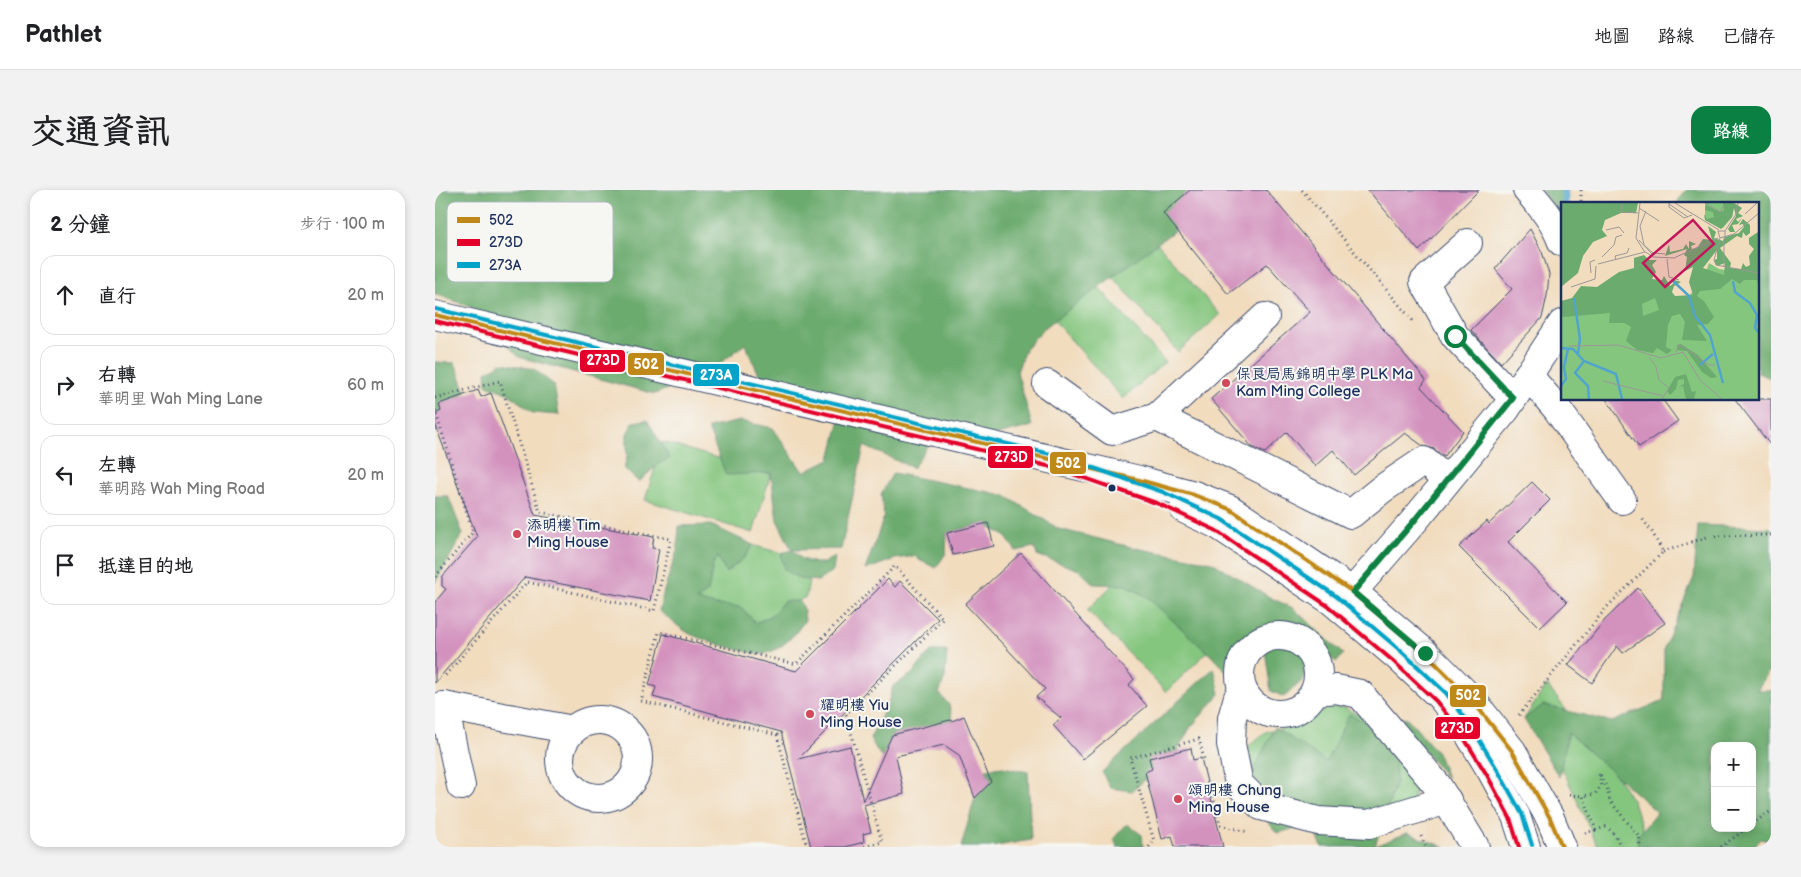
<!DOCTYPE html>
<html lang="zh-TW">
<meta charset="utf-8">
<style>
:root{--surface:#fff;--page:#f2f2f2;--text:#202124;--muted:#757577;--line:#e0e0e0;--accent:#0b8043}
body{margin:0;font-family:"Balsamiq Sans","LXGW WenKai TC",sans-serif;background:var(--page);color:var(--text)}
.controls{position:absolute;right:15px;bottom:15px;display:grid;overflow:hidden;border-radius:10px;box-shadow:0 2px 8px #0003}
.controls button{width:45px;height:45px;display:grid;place-items:center;padding:0;border:0;border-bottom:1px solid var(--line);background:var(--surface);color:var(--text);font:25px sans-serif}
.stop{position:absolute;width:15px;height:15px;margin:-11px;border:4px solid #0b8043;border-radius:50%;background:#fff}
.stop.end{background:#0b8043;border-color:#fff;box-shadow:0 1px 5px #0008}
.list{margin:0;padding:0;list-style:none}
h2{display:flex;justify-content:space-between;align-items:center;height:65px;margin:0;padding:0 20px;font-size:21px}
h2 small{font-size:16px;font-weight:400;color:var(--muted)}
.list li{display:grid;grid-template-columns:32px 1fr auto;gap:15px;align-items:center;box-sizing:border-box;height:80px;margin:0 10px 10px;padding:0 10px;border:1px solid var(--line);border-radius:15px}
.list b{display:block;font-size:19px;white-space:nowrap}
.list p{margin:0;font-size:16px;white-space:nowrap;color:var(--muted)}
.list em{font-size:16px;font-style:normal;color:var(--muted)}
.icon{flex:none;width:28px;height:28px;fill:none;stroke:currentColor;stroke-width:2;stroke-linecap:round;stroke-linejoin:round}
.map{position:relative;flex:none;width:1336px;height:657px;overflow:hidden;border-radius:15px}
header{display:flex;align-items:center;gap:30px;box-sizing:border-box;height:70px;padding:0 25px;background:var(--surface);border-bottom:1px solid var(--line)}
header strong{font-size:24px}
nav{display:flex;gap:28px;margin-inline-start:auto;font-size:18px}
.intro{display:flex;align-items:center;justify-content:space-between;box-sizing:border-box;height:120px;padding:0 30px}
h1{margin:0;font-size:35px}
.button{padding:12px 22px;border-radius:15px;background:var(--accent);color:#fff;font-size:18px;font-weight:700}
main{display:flex;gap:30px;padding:0 30px}
aside{flex:1;background:var(--surface);border-radius:15px;box-shadow:0 2px 8px #0003}
.map>svg:first-child{display:block}
</style>
<header>
<strong>Pathlet</strong>
<nav><a>地圖</a><a>路線</a><a>已儲存</a></nav>
</header>
<div class="intro"><h1>交通資訊</h1><a class="button">路線</a></div>
<main>
<aside>
<h2>2 分鐘<small>步行 · 100 m</small></h2>
<ul class="list">
<li><svg class="icon" aria-label="ahead" viewBox="0 0 24 24"><path d="M12 20V5M6 11l6-6 6 6"/></svg><div><b>直行</b></div><em>20 m</em></li>
<li><svg class="icon" aria-label="right" viewBox="0 0 24 24"><path d="M7 20v-9h11M14 6l5 5-5 5"/></svg><div><b>右轉</b><p>華明里 Wah Ming Lane</p></div><em>60 m</em></li>
<li><svg class="icon" aria-label="left" viewBox="0 0 24 24"><path d="M17 20v-9H6M10 6l-5 5 5 5"/></svg><div><b>左轉</b><p>華明路 Wah Ming Road</p></div><em>20 m</em></li>
<li><svg class="icon" aria-label="arrive" viewBox="0 0 24 24"><path d="M6 21V4h12l-3 4 3 4H6"/></svg><div><b>抵達目的地</b></div></li>
</ul>
</aside>
<div class="map">
<svg width="1336" height="657" viewBox="0 0 1336 657">
<rect width="100%" height="100%" fill="#f6f6f2"/>
<filter id="ink" filterUnits="userSpaceOnUse"><feTurbulence type="fractalNoise" baseFrequency=".02" numOctaves="2"/><feDisplacementMap in="SourceGraphic" scale="10" xChannelSelector="R" yChannelSelector="G"/><feConvolveMatrix kernelMatrix="1 2 1 2 8 2 1 2 1" color-interpolation-filters="sRGB"/></filter>
<filter id="wash" filterUnits="userSpaceOnUse"><feTurbulence type="fractalNoise" baseFrequency=".0096" numOctaves="4" result="noise"/><feDisplacementMap in="SourceGraphic" scale="20" xChannelSelector="R" yChannelSelector="G"/><feGaussianBlur stdDeviation="1.12" result="paint"/><feColorMatrix in="noise" values="0 0 0 0 0 0 0 0 0 0 0 0 0 0 0 0 0 1.4 0 .05"/><feComposite in="paint" operator="in"/></filter>
<g filter="url(#wash)">
<rect width="100%" height="100%" fill="#f1dcbe"/>
<g fill="#85c67f" stroke="#507a6e">
<polygon points="716,46 785,125 743,162 674,82"/>
<polygon points="660,93 730,172 688,209 618,129"/>
<polygon points="228,252 336,284 318,343 210,310"/>
<polygon points="278,344 378,372 371,407 321,433 261,410"/>
<polygon points="695,378 774,460 731,502 652,420"/>
<polygon points="1112,495 1181,585 1198,612 1215,657 1163,657 1131,586 1113,556 1089,529"/>
<polygon points="908,517 931,529 978,585 981,598 975,619 827,620 812,557 832,541 856,536 873,526 895,518"/>
</g>
<g fill="#6cab6e" stroke="#446d66" fill-rule="evenodd">
<polygon points="0,0 776,0 739,41 609,138 590,159 582,182 597,236 540,251 501,243 478,278 429,256 406,359 358,360 371,373 389,373 400,366 398,381 383,391 365,389 349,379 346,363 357,360 342,330 336,283 291,285 273,238 305,231 338,238 368,282 395,269 408,217 333,204 310,154 277,180 220,204 84,167 36,117 0,104"/>
<polygon points="1106,0 1132,0 1133,14 1127,14 1127,27"/>
<polygon points="1251,0 1336,0 1336,188 1322,183 1322,14 1241,14"/>
<polygon points="0,172 20,173 31,202 24,206 10,245 0,242"/>
<polygon points="67,173 99,179 119,195 124,225 98,223 74,204 52,195 51,182"/>
<polygon points="212,230 235,268 223,274 204,292 189,279 192,267 192,244 198,232"/>
<polygon points="458,283 569,305 624,339 700,358 777,372 836,408 858,418 908,464 902,472 882,461 868,490 849,507 836,501 827,440 816,443 816,465 793,484 784,473 712,407 691,395 659,394 644,380 602,365 599,357 581,361 570,346 549,334 512,343 511,363 501,378 484,370 480,366 460,369 430,380 449,327 446,304"/>
<polygon points="0,306 13,306 28,344 0,393"/>
<path d="M276,335L318,355L310,367L291,383L283,367L278,374L273,402L261,410L280,415L306,417L321,433L337,425L349,411H363L368,416L370,430C361,444 347,460 329,464C320,466 265,449 255,444C244,438 234,428 224,421L230,397L242,361L244,336Z"/>
<path d="M1263,335L1336,338V478L1322,500H1336V652L1326,649L1319,657H1203L1202,647L1222,622L1133,543L1124,587L1089,529L1108,515L1177,532L1229,510V458L1259,387ZM1280,556H1317V638H1280Z"/>
<polygon points="496,461 512,461 510,488 504,503 514,515 518,532 457,545 447,568 435,549 453,513 458,496 477,484"/>
<polygon points="779,478 785,504 755,538 741,563 697,601 675,598 667,582"/>
<polygon points="914,524 941,538 971,527 1002,562 1012,588 980,551 960,567 961,592 940,656 972,643 1010,657 887,657 877,634 842,643 808,601 840,537 891,572"/>
<polygon points="568,577 593,582 596,650 555,657 526,657 540,608 556,592 551,579"/>
<polygon points="692,634 707,645 708,657 682,657 679,648"/>
</g>
<g fill="none" stroke-linecap="round" stroke-linejoin="round">
<polyline stroke="#51a4cc" stroke-width="8" points="1129,0 1130,13"/>
</g>
<g id="blocks">
<g fill="#d392be">
<polygon points="755,0 831,0 991,190 986,197 1028,241 1009,267 999,259 988,256 970,243 919,285 898,260 880,276 852,242 830,263 817,257 776,209 875,122 832,74 793,104 728,23"/>
<polygon points="933,0 1044,0 984,61"/>
<polygon points="1095,39 1107,62 1114,84 1112,106 1107,128 1066,173 1036,140 1077,99 1060,79"/>
<polygon points="43,200 46,207 56,203 100,325 219,347 217,358 224,359 215,411 90,387 0,493 0,412 11,399 7,396 7,387 42,347 0,234 0,224 6,221 4,214"/>
<polygon points="1171,209 1227,209 1243,231 1204,257"/>
<polygon points="1300,209 1336,209 1336,256"/>
<polygon points="1097,292 1115,310 1073,352 1132,412 1105,438 1024,357 1052,331 1054,334"/>
<polygon points="553,333 559,356 518,365 512,343"/>
<polygon points="586,363 699,489 694,495 712,516 648,569 618,535 626,528 601,507 610,499 530,414"/>
<polygon points="453,389 460,397 465,391 503,429 363,569 415,556 428,611 457,545 515,530 517,531 529,526 556,592 540,608 524,565 509,555 461,566 469,604 429,615 436,642 428,644 429,652 410,657 376,657 346,542 218,507 221,497 214,495 228,444 361,481"/>
<polygon points="1203,398 1230,433 1188,463 1182,456 1157,493 1133,475 1170,430"/>
<polygon points="756,558 758,570 766,568 788,657 740,657 737,646 727,649 710,582 717,579 714,568"/>
</g>
</g>
</g>
<g filter="url(#ink)">
<use href="#blocks" fill-opacity="0" stroke="#3b496c" stroke-width="1"/>
<g fill="none" stroke-linecap="round" stroke-linejoin="round">
<defs>
<g id="minor">
<path d="M1092,0C1106,16 1120,32 1127,52"/>
<polyline points="1033,53 989,92 1020,146 1078,208"/>
<polyline points="0,125 704,290 759,305 795,319 918,402 990,463 1037,510 1077,561 1115,628 1127,657"/>
<polyline points="1093,185 1122,219 1187,310"/>
<polyline points="612,194 677,241 722,227 830,127"/>
<polyline points="722,227 916,324 947,299 989,271 1012,290"/>
<polyline points="749,319 783,335 897,411 962,466 1006,507 1029,536 1057,582 1081,626 1091,657"/>
<polyline points="905,416 979,331 1071,219 1127,134"/>
<circle cx="844" cy="485" r="39"/>
<polyline points="880,501 901,499 925,504 1002,595 1040,657"/>
<polyline points="808,502 803,507 797,528 796,554 804,594 826,616 883,631 934,634 1012,610"/>
<polyline points="9,516 26,596"/>
<polyline points="0,518 9,516 138,540"/>
<circle cx="164" cy="569" r="39"/>
</g>
</defs>
<use href="#minor" stroke="#3b496c" stroke-width="30"/>
<g stroke="#3b496c" stroke-width="3" stroke-dasharray="1 4" stroke-linecap="butt">
<polyline points="867,0 978,131"/>
<polyline points="1146,0 1146,14"/>
<polyline points="0,208 65,191 105,322 236,349 219,421 92,392 8,488"/>
<polyline points="0,220 38,342 0,387"/>
<polyline points="1280,346 1336,345"/>
<polyline points="1228,362 1275,346"/>
<polyline points="1084,525 1172,417 1228,362 1217,342 1206,327"/>
<polyline points="1134,605 1148,606"/>
<polyline points="778,606 785,635 813,642"/>
<polyline points="1317,634 1336,621"/>
<polyline points="1150,643 1161,640"/>
<polyline points="986,646 991,657"/>
<polyline points="372,657 342,545 206,511 224,442 361,474 460,376 508,429 411,524 447,652 428,657"/>
<polyline points="714,657 719,651 695,568 764,549 769,569"/>
<path d="M1185,657C1183,648 1179,643 1171,637L1161,640L1148,606L1160,604L1166,596L1164,583L1172,598L1175,611L1204,646L1205,657"/>
<polyline points="1286,657 1312,638"/>
</g>
<use href="#minor" stroke="#fff" stroke-width="28"/>
<defs>
<polyline id="bus-1" points="0,125 704,290 759,305 795,319 918,402 990,463 1037,510 1077,561 1115,628 1127,657"/>
<polyline id="bus-2" points="0,131 621,278 724,314 780,340 893,416 958,471 1001,511 1024,540 1052,585 1075,628 1084,657"/>
<polyline id="bus-3" points="1,119 624,266 728,302 786,329 901,406 966,461 1011,503 1034,533 1062,579 1087,624 1097,655"/>
</defs>
<use href="#bus-1" stroke="#f6f6f2" stroke-width="8"/>
<use href="#bus-2" stroke="#f6f6f2" stroke-width="8"/>
<use href="#bus-3" stroke="#f6f6f2" stroke-width="8"/>
<use href="#bus-1" stroke="#c08818" stroke-width="4"/>
<use href="#bus-2" stroke="#e4002b" stroke-width="4"/>
<use href="#bus-3" stroke="#01a3c8" stroke-width="4"/>
</g>
</g>
<g fill="none" stroke-linecap="round" stroke-linejoin="round" filter="url(#ink)">
<polyline stroke="#0b8043" stroke-width="6" points="990,463 918,402 979,331 1078,208 1020,146"/>
</g>
<g fill="#d1495b" stroke="#f6f6f2" stroke-width="2">
<circle cx="791" cy="193" r="5"/>
<circle cx="82" cy="344" r="5"/>
<circle cx="375" cy="524" r="5"/>
<circle cx="743" cy="609" r="5"/>
</g>
<circle fill="#1b2f5e" stroke="#f6f6f2" stroke-width="2" cx="677" cy="298" r="4.5"/>
<g text-anchor="middle" dominant-baseline="central" stroke-width="4" stroke-linejoin="round" paint-order="stroke">
<g font-size="15" fill="#1b2f5e" stroke="#f6f6f2" text-anchor="start">
<text x="801" y="184">保良局馬錦明中學 PLK Ma<tspan x="801" dy="17">Kam Ming College</tspan></text>
<text x="92" y="335">添明樓 Tim<tspan x="92" dy="17">Ming House</tspan></text>
<text x="385" y="515">耀明樓 Yiu<tspan x="385" dy="17">Ming House</tspan></text>
<text x="753" y="600">頌明樓 Chung<tspan x="753" dy="17">Ming House</tspan></text>
</g>
</g>
<g transform="translate(1126 12)">
<rect width="198" height="198" fill="#f1dcbe"/>
<path d="M144,1H173L171,15L162,26L144,18ZM148,61L158,67L197,72V197H0V112L86,93L119,102L141,81Z" fill="#85c67f"/>
<path d="M0,1H77L75,11H60L44,18L41,28L46,34L32,40L22,54L17,71L0,85ZM162,1H173L181,6L177,11L182,14L175,17L177,20L181,16L177,22L171,23L174,30H169L167,27L175,14L173,6L171,15L160,27L144,18L143,12L146,17L153,15L152,10L144,8L145,3L159,10L163,8ZM182,17L189,23V31L185,34L182,30L181,36L176,34L159,46L170,61L169,66L180,67L182,61L185,65L189,63L188,54L193,47L188,42V36L197,30V82L196,78H183L179,82L171,77L159,87L139,89L136,94L143,99L153,115L147,122L136,123L146,139L121,138L124,120L119,112L111,114L107,123L105,145L111,148L106,152L96,146L92,151L76,148L65,139L70,125L63,121H48L49,111L2,115L0,112V99L11,96L20,84L36,85L58,70L73,66V56L83,53L88,58H96L91,63L95,70L91,77L101,78L103,74L109,84L113,81L110,77L120,80L113,84L111,90L114,94L132,93L128,80L132,65L124,69L126,55L123,53L126,47L104,54L108,42L109,50L122,47L125,42L128,47V39L135,42L130,44L131,47L136,46L142,37L151,38L147,24L155,30L153,36L162,39L164,35L178,31L183,25L182,22L178,23ZM156,48V57L153,58L156,64L164,61L163,73L142,66ZM94,96L98,108L82,114L81,102ZM120,142L137,153L156,175L150,176L141,170L126,149L116,148V143ZM125,172L131,190L135,189L133,197H125L122,184L117,185L123,182V177L117,178L115,187L109,193L106,189L114,175Z" fill="#6cab6e" fill-rule="evenodd"/>
<path fill="none" stroke="#51a4cc" stroke-width="2.5" d="M111,78L128,94L134,114L149,133L162,181M172,79L174,90L189,101L196,113L194,126L198,131M13,96L19,137L17,151M0,146L12,147L23,159L55,172L61,197M23,159L14,171L27,184L28,197M139,163L152,152M0,184L5,177L3,165L7,147"/>
<path fill="none" stroke="#9b9798" stroke-width="1" d="M61,1L60,10L77,11M79,1L75,36L83,49L92,55L113,56L157,36M108,1V5L123,16L131,13M114,1L158,28M144,1L159,10L163,3M108,2L127,15M78,6L98,19M85,9L79,24L83,43L92,51L104,52M184,12L196,1M45,28L58,25L63,31M164,29L175,12L177,1M164,35V29H157L159,36L173,32L198,11M159,36L153,58L155,63L198,71M78,38L91,52M41,55L53,43L55,35L61,33M106,57L108,75L118,78M55,58L54,54L66,51L68,46M37,62L84,50M163,65V35M30,71L29,60L34,58M10,85L34,77L35,64M8,144L57,143L100,156L122,150L139,178L161,197M115,150L118,142L148,163H154M88,155L95,165L98,178L108,186L101,197M42,179L102,194"/>
<path fill="#c2185b" fill-opacity="0.15" stroke="#c2185b" stroke-width="2.5" d="M132,18L153,42L104,85L82,61Z"/>
<rect width="198" height="198" fill="none" stroke="#1b2f5e" stroke-width="2.5"/>
</g>
<rect x="12" y="12" width="166" height="80" rx="8" fill="#f6f6f2" stroke="#b4bac6" stroke-width="1"/>
<rect x="22" y="27" width="23" height="6" fill="#c08818"/>
<rect x="22" y="49" width="23" height="7" fill="#e4002b"/>
<rect x="22" y="72" width="23" height="6" fill="#01a3c8"/>
<g font-size="14" fill="#1b2f5e">
<text x="54" y="35">502</text>
<text x="54" y="57">273D</text>
<text x="54" y="80">273A</text>
</g>
<g stroke="#f6f6f2" stroke-width="2">
<rect x="144" y="159" width="47" height="24" rx="5" fill="#e4002b"/>
<rect x="192" y="162" width="38" height="24" rx="5" fill="#c08818"/>
<rect x="257" y="173" width="48" height="24" rx="5" fill="#01a3c8"/>
<rect x="552" y="255" width="47" height="24" rx="5" fill="#e4002b"/>
<rect x="614" y="261" width="38" height="24" rx="5" fill="#c08818"/>
<rect x="1014" y="494" width="38" height="24" rx="5" fill="#c08818"/>
<rect x="999" y="526" width="47" height="24" rx="5" fill="#e4002b"/>
</g>
<g font-size="14" text-anchor="middle" font-weight="bold" fill="#fff">
<text x="168" y="175">273D</text>
<text x="211" y="179">502</text>
<text x="281" y="190">273A</text>
<text x="576" y="272">273D</text>
<text x="633" y="278">502</text>
<text x="1033" y="510">502</text>
<text x="1022" y="543">273D</text>
</g>
</svg>
<div class="controls">
<button>+</button>
<button>−</button>
</div>
<div class="stop" style="left:1020px;top:146px"></div>
<div class="stop end" style="left:990px;top:463px"></div>
</div>
</main>
